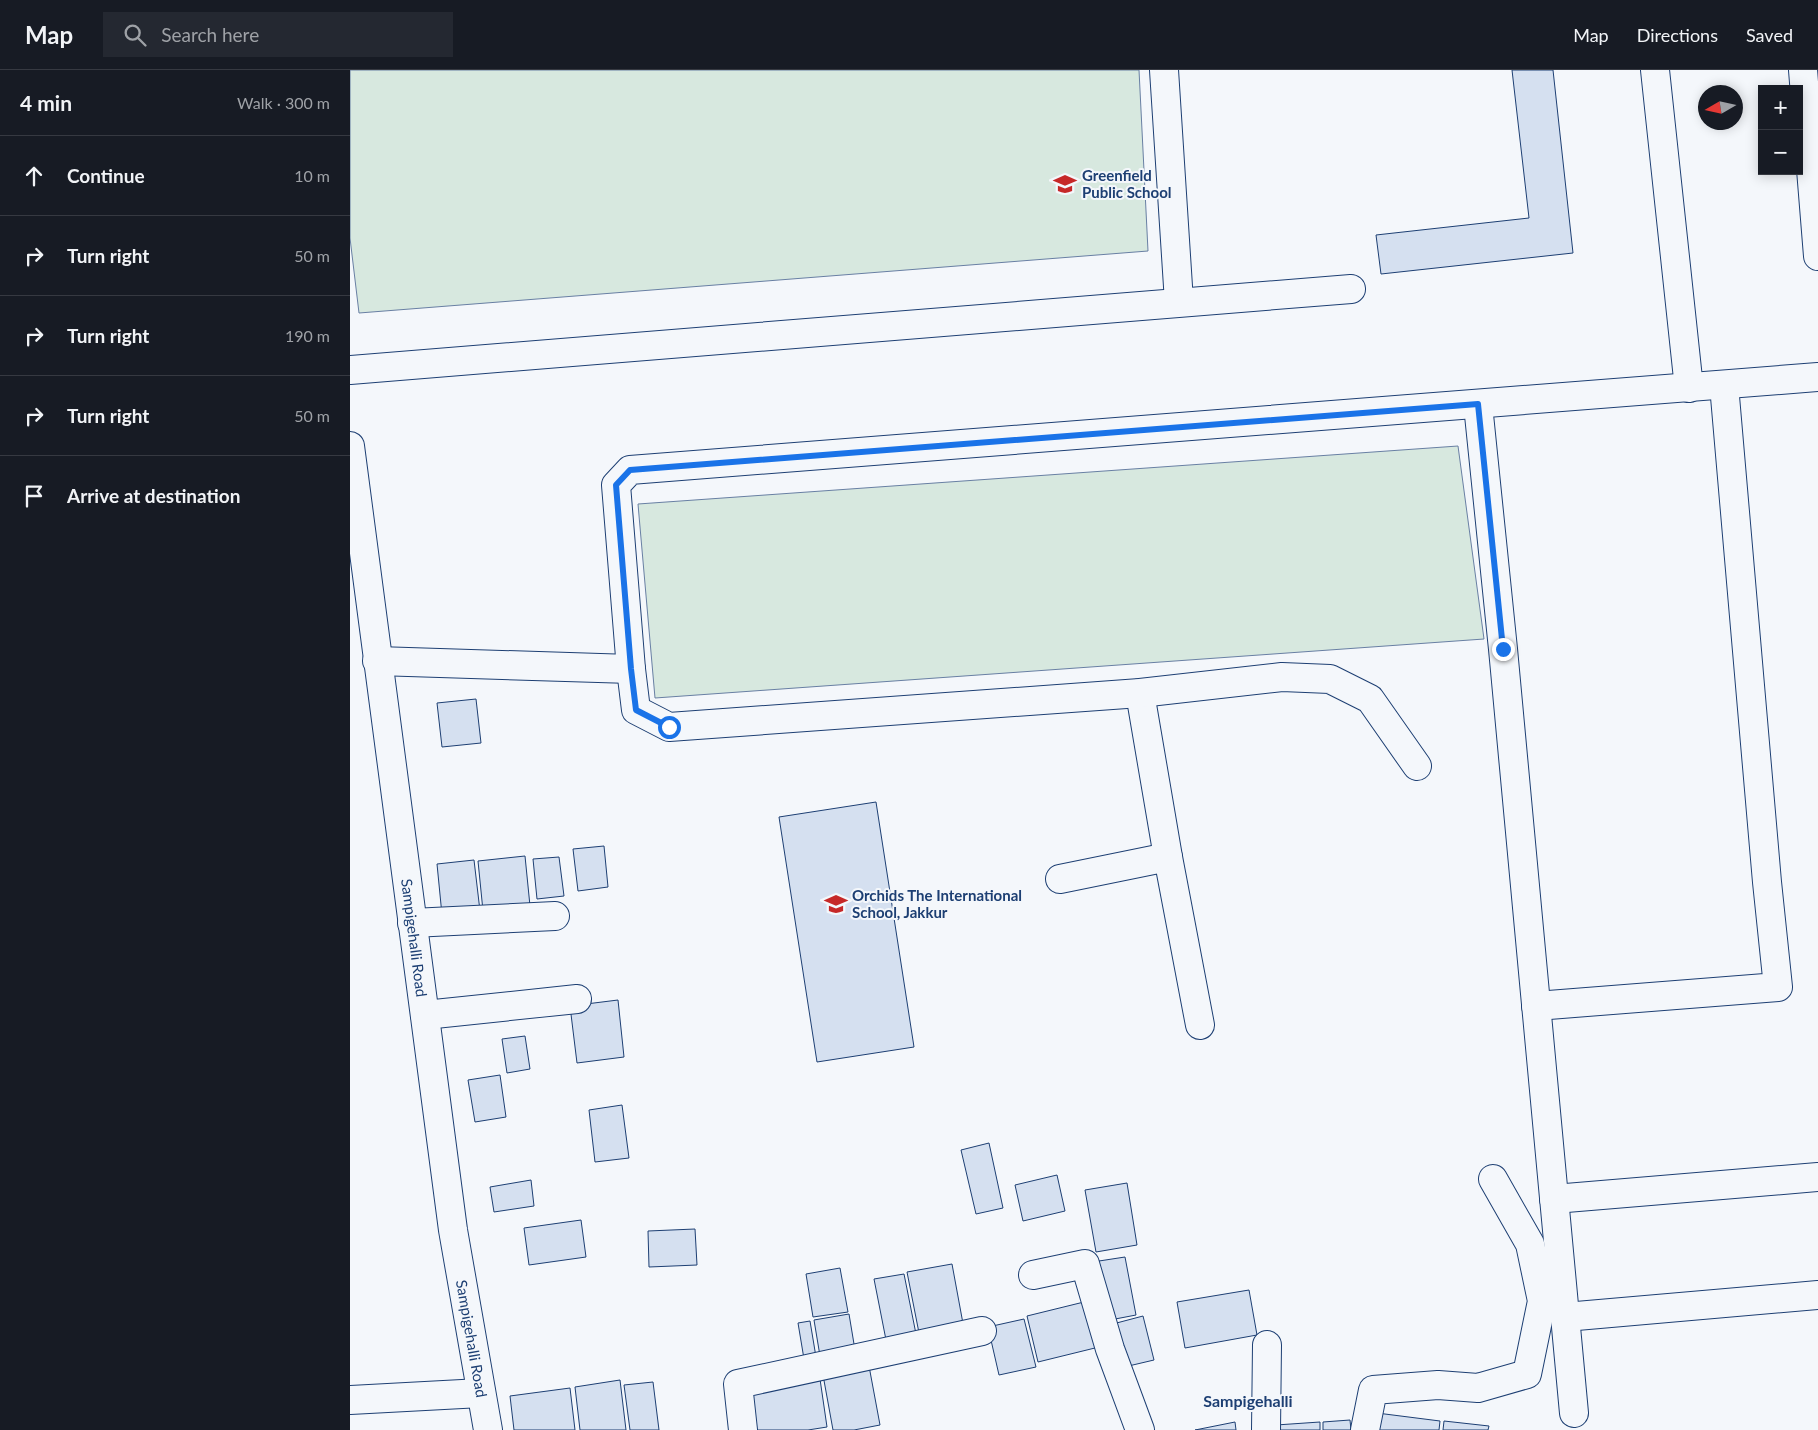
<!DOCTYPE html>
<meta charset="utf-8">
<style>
:root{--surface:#171b24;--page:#242831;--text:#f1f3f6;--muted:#9ea1a6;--line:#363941}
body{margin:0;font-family:Lato,sans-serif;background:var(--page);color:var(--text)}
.controls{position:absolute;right:15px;top:15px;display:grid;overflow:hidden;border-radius:0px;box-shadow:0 2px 12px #0003}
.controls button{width:45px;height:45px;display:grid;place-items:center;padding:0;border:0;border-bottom:1px solid var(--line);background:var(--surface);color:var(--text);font:25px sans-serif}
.compass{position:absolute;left:1348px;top:15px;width:45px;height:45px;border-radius:50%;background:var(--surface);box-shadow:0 2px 12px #0003;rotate:261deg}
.stop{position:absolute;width:15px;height:15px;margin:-11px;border:4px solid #1a73e8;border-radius:50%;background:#fff}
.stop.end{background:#1a73e8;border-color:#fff;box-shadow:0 1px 5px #0008}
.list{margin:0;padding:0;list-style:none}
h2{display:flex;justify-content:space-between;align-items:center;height:65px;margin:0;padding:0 20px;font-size:21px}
h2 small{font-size:16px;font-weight:400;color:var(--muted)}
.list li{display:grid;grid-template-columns:32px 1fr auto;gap:15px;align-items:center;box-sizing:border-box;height:80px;padding:0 20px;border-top:1px solid var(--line)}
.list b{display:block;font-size:19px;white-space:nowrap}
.list em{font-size:16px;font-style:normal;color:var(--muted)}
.icon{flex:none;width:28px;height:28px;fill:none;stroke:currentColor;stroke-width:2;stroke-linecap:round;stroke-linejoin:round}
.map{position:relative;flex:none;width:1468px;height:1360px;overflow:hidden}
header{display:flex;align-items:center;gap:30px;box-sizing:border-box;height:70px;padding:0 25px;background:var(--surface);border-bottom:1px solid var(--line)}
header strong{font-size:24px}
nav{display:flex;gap:28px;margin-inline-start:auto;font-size:18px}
.search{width:350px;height:45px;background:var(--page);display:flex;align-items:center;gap:12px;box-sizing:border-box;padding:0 18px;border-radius:0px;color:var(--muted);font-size:19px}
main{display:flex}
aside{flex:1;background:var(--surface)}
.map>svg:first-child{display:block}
</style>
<header>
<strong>Map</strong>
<div class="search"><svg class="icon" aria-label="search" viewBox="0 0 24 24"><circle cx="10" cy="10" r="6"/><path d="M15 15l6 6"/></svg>Search here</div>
<nav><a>Map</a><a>Directions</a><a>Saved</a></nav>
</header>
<main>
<aside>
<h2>4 min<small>Walk · 300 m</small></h2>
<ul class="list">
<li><svg class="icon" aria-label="ahead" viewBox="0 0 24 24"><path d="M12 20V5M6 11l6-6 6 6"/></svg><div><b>Continue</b></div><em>10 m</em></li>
<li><svg class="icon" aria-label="right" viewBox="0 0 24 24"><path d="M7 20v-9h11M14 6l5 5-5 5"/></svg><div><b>Turn right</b></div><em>50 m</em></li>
<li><svg class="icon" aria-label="right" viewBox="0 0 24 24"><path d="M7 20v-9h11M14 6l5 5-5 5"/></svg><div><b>Turn right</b></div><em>190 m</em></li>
<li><svg class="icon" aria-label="right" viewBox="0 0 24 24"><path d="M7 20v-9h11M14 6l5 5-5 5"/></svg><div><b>Turn right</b></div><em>50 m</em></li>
<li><svg class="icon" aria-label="arrive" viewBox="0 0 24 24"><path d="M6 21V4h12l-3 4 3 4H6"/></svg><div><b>Arrive at destination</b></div></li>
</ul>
</aside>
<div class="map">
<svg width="1468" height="1360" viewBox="0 0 1468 1360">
<rect width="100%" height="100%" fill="#f4f7fb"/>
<g fill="#d7e8df" stroke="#687fa3">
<polygon points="0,0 789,0 798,181 9,243 0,168"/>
<polygon points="1108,376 1134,569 305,628 288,434"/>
</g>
<g fill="#d5e0f0" stroke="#1d3f73">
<polygon points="1162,0 1203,0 1223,183 1031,204 1026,165 1179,148"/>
<polygon points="126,629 131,673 92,677 87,633"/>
<polygon points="526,732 564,977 467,992 429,747"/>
<polygon points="254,776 258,817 228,821 223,779"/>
<polygon points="175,786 180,836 133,841 128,791"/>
<polygon points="209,787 214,826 187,829 183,789"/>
<polygon points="124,790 130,841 92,845 87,794"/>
<polygon points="268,930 274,987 227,993 220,936"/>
<polygon points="175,966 180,999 157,1003 152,969"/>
<polygon points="150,1005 156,1047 125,1052 118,1010"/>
<polygon points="272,1035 279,1088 245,1092 239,1040"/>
<polygon points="639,1073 653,1138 626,1144 611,1080"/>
<polygon points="707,1105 715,1141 673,1151 665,1115"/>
<polygon points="181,1110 184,1136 144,1142 140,1117"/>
<polygon points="777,1113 787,1175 746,1182 735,1120"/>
<polygon points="231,1150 236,1187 179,1195 174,1158"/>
<polygon points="345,1159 347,1195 299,1197 298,1161"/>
<polygon points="775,1187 786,1245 760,1250 749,1191"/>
<polygon points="602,1194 614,1259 570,1268 557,1202"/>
<polygon points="490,1198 498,1242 463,1247 456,1204"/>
<polygon points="554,1204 567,1269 537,1275 524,1209"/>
<polygon points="899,1220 907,1265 835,1278 827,1232"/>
<polygon points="738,1231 749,1277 688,1292 677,1246"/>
<polygon points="499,1244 505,1280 470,1286 464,1250"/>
<polygon points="793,1246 804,1290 770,1298 759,1255"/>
<polygon points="674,1249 686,1297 649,1305 638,1257"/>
<polygon points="460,1251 466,1287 454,1289 448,1253"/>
<polygon points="519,1296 530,1355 504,1360 483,1360 473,1305"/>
<polygon points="470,1309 477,1357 458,1360 404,1360 398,1321"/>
<polygon points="270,1310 276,1360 230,1360 225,1317"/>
<polygon points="303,1312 309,1360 280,1360 274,1315"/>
<polygon points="220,1318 225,1360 164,1360 160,1326"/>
<polygon points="1027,1343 1090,1351 1089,1360 1025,1360"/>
<polygon points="1000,1350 1001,1360 973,1360 973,1352"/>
<polygon points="1094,1351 1139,1356 1138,1360 1093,1360"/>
<polygon points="885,1352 886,1360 845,1360"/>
<polygon points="970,1352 970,1360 927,1360 926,1355"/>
</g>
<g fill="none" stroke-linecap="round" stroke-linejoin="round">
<defs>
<g id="minor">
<polyline points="814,0 829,232"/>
<polyline points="1305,0 1339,318"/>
<polyline points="1453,0 1468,186"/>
<polyline points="0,300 1001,219"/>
<polyline points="1128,335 1153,579 1224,1343"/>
<path id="s1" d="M0,376L103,1160L138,1360"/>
<polyline points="27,591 281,599"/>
<polyline points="790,623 818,787 850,955"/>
<polyline points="1067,696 1020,629 980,609 932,607 790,623 319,657 286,640 281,599 266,415 280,400 1468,307"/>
<polyline points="710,809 818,787"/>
<polyline points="62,853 205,846"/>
<polyline points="1186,936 1428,917 1417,812 1374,315"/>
<polyline points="75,945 227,929"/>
<polyline points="1204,1129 1468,1107"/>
<polyline points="683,1205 735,1194 760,1279 790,1360"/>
<polyline points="1215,1247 1468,1225"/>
<polyline points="0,1330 131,1323"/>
<polyline points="393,1360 388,1314 632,1261"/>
<polyline points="916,1360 917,1275"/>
<polyline points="1015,1360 1023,1320 1088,1315 1128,1318 1177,1304 1192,1231 1180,1174 1143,1109"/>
</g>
</defs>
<use href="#minor" stroke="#1d3f73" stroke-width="30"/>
<use href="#minor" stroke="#f4f7fb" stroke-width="28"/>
</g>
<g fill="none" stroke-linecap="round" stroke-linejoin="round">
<polyline stroke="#1a73e8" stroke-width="6" points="319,657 286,640 281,599 266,415 280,400 1128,334 1153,579"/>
</g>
<defs>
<symbol id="school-bare" viewBox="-9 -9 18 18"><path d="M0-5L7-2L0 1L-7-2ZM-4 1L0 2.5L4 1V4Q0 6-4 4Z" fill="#c62828" stroke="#f4f7fb" stroke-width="2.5" paint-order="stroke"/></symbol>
</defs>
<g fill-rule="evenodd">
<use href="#school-bare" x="699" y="98" width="32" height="32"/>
<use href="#school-bare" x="470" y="818" width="32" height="32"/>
</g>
<g text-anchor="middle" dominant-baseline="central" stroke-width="4" stroke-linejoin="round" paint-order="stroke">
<g font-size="15" font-weight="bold" fill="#1d3f73" stroke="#f4f7fb" text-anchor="start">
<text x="732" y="105">Greenfield<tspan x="732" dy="17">Public School</tspan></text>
<text x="502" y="825">Orchids The International<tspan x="502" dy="17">School, Jakkur</tspan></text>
</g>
<g font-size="15" fill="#1d3f73" stroke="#f4f7fb">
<text stroke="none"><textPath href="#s1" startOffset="496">Sampigehalli Road</textPath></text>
<text stroke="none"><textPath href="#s1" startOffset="901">Sampigehalli Road</textPath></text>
</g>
<g font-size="16" font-weight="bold" fill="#1d3f73" stroke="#f4f7fb">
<text x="898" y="1330">Sampigehalli</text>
</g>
</g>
</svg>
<div class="controls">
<button>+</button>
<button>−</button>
</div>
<svg class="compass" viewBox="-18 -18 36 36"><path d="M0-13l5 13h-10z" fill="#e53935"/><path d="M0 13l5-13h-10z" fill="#9ea1a6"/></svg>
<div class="stop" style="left:319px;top:657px"></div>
<div class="stop end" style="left:1153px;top:579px"></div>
</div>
</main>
